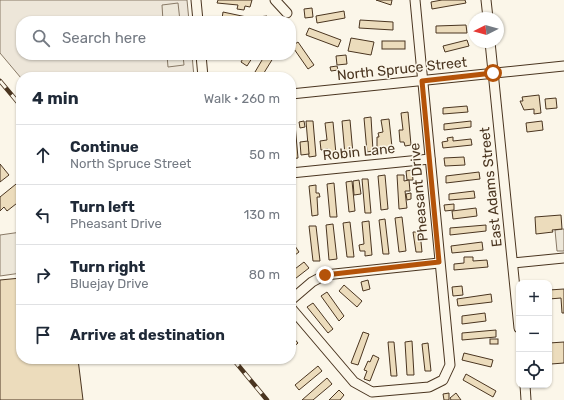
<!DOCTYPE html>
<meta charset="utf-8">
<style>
:root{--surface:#fff;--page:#f2f2f3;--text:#1f2937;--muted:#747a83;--line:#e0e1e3}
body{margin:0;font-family:Rubik,sans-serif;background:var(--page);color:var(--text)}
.controls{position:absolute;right:12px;bottom:12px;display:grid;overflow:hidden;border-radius:8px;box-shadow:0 1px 3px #0004}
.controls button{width:36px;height:36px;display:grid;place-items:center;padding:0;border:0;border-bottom:1px solid var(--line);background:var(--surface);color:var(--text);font:20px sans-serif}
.compass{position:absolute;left:468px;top:12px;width:36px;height:36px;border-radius:50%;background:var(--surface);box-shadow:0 1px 3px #0004;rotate:264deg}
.stop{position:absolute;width:12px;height:12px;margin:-9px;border:3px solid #b45309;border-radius:50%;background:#fff}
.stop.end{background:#b45309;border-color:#fff;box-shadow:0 1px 4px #0008}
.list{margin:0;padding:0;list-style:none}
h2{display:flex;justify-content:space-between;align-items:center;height:52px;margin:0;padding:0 16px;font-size:17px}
h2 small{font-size:13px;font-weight:400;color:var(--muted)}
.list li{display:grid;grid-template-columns:26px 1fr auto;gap:12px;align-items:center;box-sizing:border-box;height:60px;padding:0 16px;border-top:1px solid var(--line)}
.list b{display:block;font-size:15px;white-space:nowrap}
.list p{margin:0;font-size:13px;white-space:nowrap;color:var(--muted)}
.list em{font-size:13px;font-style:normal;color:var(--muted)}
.icon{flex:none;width:22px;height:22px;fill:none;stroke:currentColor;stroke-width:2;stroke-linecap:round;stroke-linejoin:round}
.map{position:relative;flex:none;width:564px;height:400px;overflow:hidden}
.search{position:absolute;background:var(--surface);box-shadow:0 1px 3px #0004;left:16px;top:16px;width:280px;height:44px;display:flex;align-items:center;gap:10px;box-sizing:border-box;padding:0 14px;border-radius:16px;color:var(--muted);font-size:15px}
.panel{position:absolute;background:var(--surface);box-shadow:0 1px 3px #0004;left:16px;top:72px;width:280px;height:292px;border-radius:16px}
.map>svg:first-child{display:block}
</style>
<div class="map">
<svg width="564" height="400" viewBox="0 0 564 400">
<rect width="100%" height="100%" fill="#fbf6e9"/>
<polygon fill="#ede6d9" stroke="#887966" points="0,0 187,0 189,21 21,21 21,55 192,55 194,77 21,78 0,53"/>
<g fill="#ede7d9" stroke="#887966">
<polygon points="178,3 180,21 163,21 162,5"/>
<polygon points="167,55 183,55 184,65 168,67"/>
<polygon points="564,229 564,251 557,251 555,230"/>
<polygon points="21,232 21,273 0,276 0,235"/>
</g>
<g fill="#ecdcbc" stroke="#4a3520">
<polygon points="218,0 252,0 250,7 245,6 244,10 237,9 238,5 217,3"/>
<polygon points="376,0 392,0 391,5"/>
<polygon points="442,0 465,0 466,3 432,9 431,2"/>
<polygon points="312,8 313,17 305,18 304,9"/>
<polygon points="344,11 345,18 317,23 316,16"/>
<polygon points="223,12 256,19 255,21 231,21 222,19"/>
<polygon points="267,16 268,21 259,21 258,17"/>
<polygon points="360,20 393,22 393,30 359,28"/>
<polygon points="466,25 467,33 436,33 436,26"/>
<polygon points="309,28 341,40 338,47 306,35"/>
<polygon points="351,38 374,42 371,55 348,51"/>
<polygon points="467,40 469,46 445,52 443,46"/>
<rect x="382" y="41" width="23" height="8"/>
<polygon points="298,42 314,65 308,69 292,46"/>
<polygon points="245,55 254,55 247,66 241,62"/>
<polygon points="265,55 275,55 262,76 255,72"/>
<polygon points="346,55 347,64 337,65 336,56"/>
<polygon points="337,66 338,70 331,71 330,67"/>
<polygon points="539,95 541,113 534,114 534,109 524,110 520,101 523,101 522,97"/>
<polygon points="556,98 557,108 546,109 545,99"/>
<polygon points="467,106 468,112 443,114 443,108"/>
<polygon points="408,112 411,145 405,146 404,142 400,142 399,130 403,130 401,113"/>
<polygon points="371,117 373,151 367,152 364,118"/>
<polygon points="389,119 392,147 377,148 377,137 379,137 378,133 383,132 381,120"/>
<polygon points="350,120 353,154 345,155 342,121"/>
<polygon points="304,121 305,127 300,128 299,122"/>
<polygon points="306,121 313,121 316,156 309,157"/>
<polygon points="471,121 471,127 444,130 444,124"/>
<polygon points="542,121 543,130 527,132 526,123"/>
<polygon points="333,122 336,154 329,155 328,149 321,150 320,141 327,140 325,123"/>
<polygon points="291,124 295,124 298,158 291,159"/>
<polygon points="453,137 453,141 471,139 472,145 443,148 442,142 448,141 447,138"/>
<polygon points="308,141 309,154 301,155 300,142"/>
<polygon points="464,157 465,165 445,166 444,158"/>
<polygon points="0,164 9,175 0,182"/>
<polygon points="412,170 413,180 407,180 406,171"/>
<polygon points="479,172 480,179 446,183 446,176"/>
<polygon points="385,175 388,209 381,210 378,176"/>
<polygon points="397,175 404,175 404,181 409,180 410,191 405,191 407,208 399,209"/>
<polygon points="362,179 368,179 371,213 365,213"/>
<polygon points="21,180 21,200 7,211 4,207 0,211 0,197"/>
<polygon points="359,180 361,194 354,195 353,181"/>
<polygon points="352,181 355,211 349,212 346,182"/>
<polygon points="334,183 337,217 330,217 327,184"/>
<polygon points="316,185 316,193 319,193 320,197 317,197 318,215 312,216 309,186"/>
<polygon points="474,191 475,198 449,200 449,194"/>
<polygon points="411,193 411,199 407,200 406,194"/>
<polygon points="454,204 454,210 445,211 444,205"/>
<polygon points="291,206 295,222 291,223"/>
<polygon points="476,208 477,216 453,219 452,211"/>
<polygon points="561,215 562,229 552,230 553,232 536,234 535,217"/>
<polygon points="402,217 406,251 399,252 395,218"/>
<polygon points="385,219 389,254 383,254 379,220"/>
<polygon points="369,221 372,255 365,256 365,251 360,251 359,245 364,244 362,222"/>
<polygon points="350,222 354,257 347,257 343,223"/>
<polygon points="333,224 337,259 329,260 326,225"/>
<polygon points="486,225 486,231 450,235 450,228"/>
<polygon points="309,226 316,226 320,261 313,261"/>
<polygon points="413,232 420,232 422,252 416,252"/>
<polygon points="482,242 483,250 452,253 451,246"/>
<polygon points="295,246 299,252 291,258 291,249"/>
<polygon points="464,257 473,257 473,261 487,260 488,267 454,270 454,264 464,263"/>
<polygon points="304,262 309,268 291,282 291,272"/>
<polygon points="21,278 21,359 78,359 83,400 0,400 0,280"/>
<polygon points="368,280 370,289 363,291 361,282"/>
<polygon points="344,285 362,301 357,307 339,291"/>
<polygon points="462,286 463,295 453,296 452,287"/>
<polygon points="564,289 564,313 562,313 561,298 549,299 549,290"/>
<polygon points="327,292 344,316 339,321 321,296"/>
<polygon points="491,294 492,302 458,306 457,299"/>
<polygon points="313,303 333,329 328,333 307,307"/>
<polygon points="485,313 486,321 462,324 462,316"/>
<polygon points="496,330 496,337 462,340 462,333"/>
<polygon points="363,332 369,334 358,365 351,363"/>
<polygon points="291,335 298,343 291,349"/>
<rect x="490" y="339" width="8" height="5"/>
<polygon points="412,341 414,375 407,375 405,342"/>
<polygon points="388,342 394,342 397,376 391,376"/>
<polygon points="564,342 564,363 551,364 549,343"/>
<polygon points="428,343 431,371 425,371 422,344"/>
<polygon points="464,353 493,360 491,367 462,360"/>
<polygon points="373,355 379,358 370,381 364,379 367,371 364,370 368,361 370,362"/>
<polygon points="318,366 322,371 299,390 295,385"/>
<polygon points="466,374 496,391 493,397 463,380"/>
<polygon points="327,378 332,384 313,400 302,400"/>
<polygon points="339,390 344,395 340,400 329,400"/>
<polygon points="449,393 449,400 444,400 443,394"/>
<polygon points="456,393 461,400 451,400 450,398"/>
</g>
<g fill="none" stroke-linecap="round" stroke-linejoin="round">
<defs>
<g id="minor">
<polyline points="196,0 198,21"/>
<polyline points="275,0 287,13"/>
<polyline points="486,0 488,18"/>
<polyline points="490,42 519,328"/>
<polyline points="201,55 203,77"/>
<polyline points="291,94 564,66"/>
<polyline points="291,173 430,159"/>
<polyline points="513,263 564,258"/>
<polyline points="291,300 312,282 325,275 439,263"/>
<polyline points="291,308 354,382 372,392 429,387 443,380 450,365 415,0"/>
<polyline points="525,385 526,400"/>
</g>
</defs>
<use href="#minor" stroke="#4a3520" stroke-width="11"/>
<use href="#minor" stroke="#fbf6e9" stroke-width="9"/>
<defs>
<g id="rail">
<polyline points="0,81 21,106"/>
<polyline points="233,359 267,400"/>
</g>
</defs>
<use href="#rail" stroke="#4a3520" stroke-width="4.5"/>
<use href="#rail" stroke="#fbf6e9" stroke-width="3" stroke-dasharray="9" stroke-linecap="butt"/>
</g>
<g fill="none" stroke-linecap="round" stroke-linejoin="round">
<polyline stroke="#b45309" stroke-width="5" points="325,275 439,262 422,81 493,73"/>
</g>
<g text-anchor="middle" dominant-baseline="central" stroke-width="3" stroke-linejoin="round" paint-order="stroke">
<g font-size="14" fill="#4a3520" stroke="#fbf6e9">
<text transform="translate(402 69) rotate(-6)">North Spruce Street</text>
<text transform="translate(359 152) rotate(-6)">Robin Lane</text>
<text transform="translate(491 187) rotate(-96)">East Adams Street</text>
<text transform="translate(419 192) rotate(-95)">Pheasant Drive</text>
</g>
</g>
</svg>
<div class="controls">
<button>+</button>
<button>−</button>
<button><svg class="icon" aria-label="locate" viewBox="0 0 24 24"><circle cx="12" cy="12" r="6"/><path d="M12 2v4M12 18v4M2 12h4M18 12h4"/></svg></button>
</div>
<svg class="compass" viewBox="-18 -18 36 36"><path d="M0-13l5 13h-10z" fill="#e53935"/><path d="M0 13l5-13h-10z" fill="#747a83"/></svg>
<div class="stop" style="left:493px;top:73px"></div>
<div class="stop end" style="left:325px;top:275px"></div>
<div class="search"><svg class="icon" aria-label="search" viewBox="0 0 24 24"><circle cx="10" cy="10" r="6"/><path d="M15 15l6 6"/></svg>Search here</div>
<section class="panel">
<h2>4 min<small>Walk · 260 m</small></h2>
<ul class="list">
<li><svg class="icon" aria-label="ahead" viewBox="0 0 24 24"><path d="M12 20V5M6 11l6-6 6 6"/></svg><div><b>Continue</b><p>North Spruce Street</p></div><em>50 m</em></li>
<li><svg class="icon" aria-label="left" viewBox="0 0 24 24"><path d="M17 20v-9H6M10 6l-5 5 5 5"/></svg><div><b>Turn left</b><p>Pheasant Drive</p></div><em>130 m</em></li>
<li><svg class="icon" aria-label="right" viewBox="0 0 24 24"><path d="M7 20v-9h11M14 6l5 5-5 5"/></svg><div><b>Turn right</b><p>Bluejay Drive</p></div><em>80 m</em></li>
<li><svg class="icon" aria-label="arrive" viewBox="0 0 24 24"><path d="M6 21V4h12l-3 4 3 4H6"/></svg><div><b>Arrive at destination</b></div></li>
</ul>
</section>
</div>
